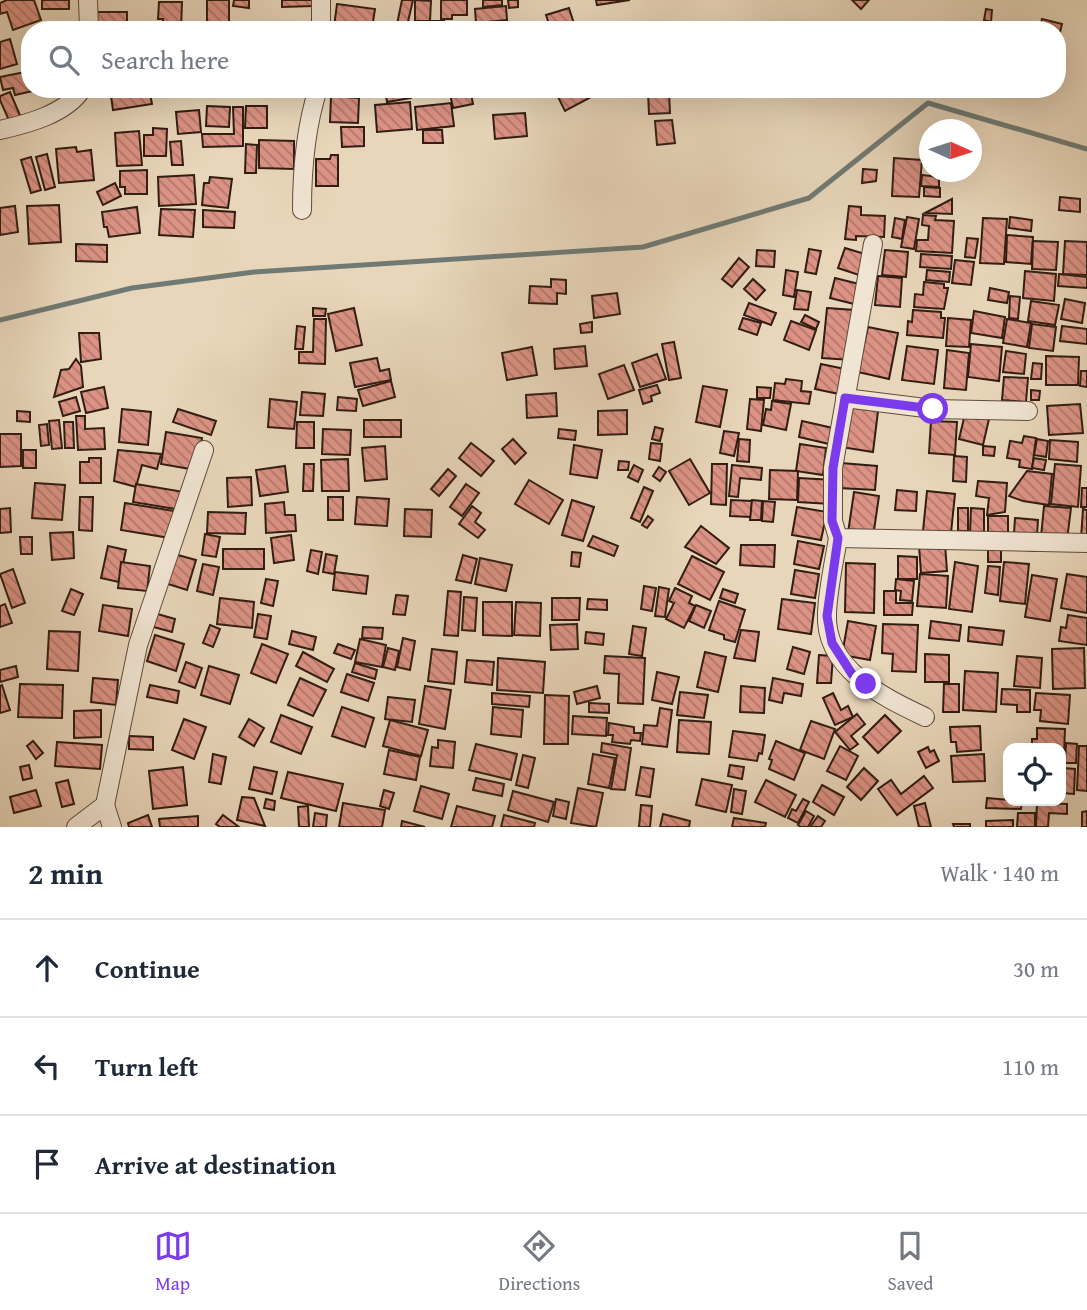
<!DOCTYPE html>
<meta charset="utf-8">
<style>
:root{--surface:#fff;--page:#f2f2f3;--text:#1f2937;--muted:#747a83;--line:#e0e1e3;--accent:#7c3aed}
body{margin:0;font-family:"Gentium Book Plus",serif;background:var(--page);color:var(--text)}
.controls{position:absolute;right:21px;bottom:21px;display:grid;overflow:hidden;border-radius:14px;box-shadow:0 7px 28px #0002}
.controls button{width:63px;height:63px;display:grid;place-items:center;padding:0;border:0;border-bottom:2px solid var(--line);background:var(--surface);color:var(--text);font:35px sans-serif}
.compass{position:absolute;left:919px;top:119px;width:63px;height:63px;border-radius:50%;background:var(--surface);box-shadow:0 7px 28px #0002;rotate:93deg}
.stop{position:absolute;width:21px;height:21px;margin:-16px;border:5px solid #7c3aed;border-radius:50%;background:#fff}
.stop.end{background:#7c3aed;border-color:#fff;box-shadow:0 2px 7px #0008}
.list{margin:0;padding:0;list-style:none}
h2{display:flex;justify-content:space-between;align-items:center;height:91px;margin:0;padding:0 28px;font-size:30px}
h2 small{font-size:23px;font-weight:400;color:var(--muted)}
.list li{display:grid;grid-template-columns:46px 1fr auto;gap:21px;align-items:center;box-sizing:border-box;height:98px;padding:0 28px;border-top:2px solid var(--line)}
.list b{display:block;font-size:26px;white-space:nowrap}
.list em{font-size:23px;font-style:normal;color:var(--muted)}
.icon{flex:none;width:38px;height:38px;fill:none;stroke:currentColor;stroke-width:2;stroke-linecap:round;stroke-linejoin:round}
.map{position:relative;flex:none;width:1087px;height:827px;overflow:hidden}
.search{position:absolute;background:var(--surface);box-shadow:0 7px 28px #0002;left:21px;right:21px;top:21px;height:77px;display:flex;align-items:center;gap:18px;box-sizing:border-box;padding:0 24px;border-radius:28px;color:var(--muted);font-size:26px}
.sheet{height:385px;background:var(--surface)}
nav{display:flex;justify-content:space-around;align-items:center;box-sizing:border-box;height:98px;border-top:2px solid var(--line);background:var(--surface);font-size:19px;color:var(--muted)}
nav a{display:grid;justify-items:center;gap:4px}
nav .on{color:var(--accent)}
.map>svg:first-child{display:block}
</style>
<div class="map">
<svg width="1087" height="827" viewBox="0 0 1087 827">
<defs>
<pattern id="building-back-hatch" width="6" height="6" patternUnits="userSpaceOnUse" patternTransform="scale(1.75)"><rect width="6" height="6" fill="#dc9385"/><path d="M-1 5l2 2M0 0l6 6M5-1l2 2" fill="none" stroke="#b3776b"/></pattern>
</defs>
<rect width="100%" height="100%" fill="#e8d6ba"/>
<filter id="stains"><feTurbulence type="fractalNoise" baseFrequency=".00286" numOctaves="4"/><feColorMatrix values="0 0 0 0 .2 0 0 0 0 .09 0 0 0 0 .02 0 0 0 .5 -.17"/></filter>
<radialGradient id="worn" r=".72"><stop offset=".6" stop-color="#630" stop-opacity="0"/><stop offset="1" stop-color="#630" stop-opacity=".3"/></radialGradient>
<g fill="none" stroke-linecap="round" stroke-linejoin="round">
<polyline stroke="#6f7a74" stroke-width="5" points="0,320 132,288 254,272 643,247 809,198 928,103 1087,149"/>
</g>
<g fill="url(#building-back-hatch)" stroke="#321d12" stroke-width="2">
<polygon points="7,0 34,0 41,20 13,30 7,12 0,14 0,3"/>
<rect x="42" y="0" width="27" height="9"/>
<rect x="207" y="0" width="22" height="30"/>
<polygon points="234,0 249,0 249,8 233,6"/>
<polygon points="282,0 313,0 313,6 282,7"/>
<polygon points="402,0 413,0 407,26 397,24"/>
<polygon points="415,0 431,1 430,21 415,21"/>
<polygon points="441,0 467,0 467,15 452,15 452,19 441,19"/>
<polygon points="483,0 502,0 502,5 483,7"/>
<polygon points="508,0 518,0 518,7 509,8"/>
<polygon points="596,0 630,0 597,5"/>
<polygon points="852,0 869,0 861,9"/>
<polygon points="159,2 182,2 181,30 163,29 163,19 158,19"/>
<polygon points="337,4 375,9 372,28 356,25 356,30 334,27"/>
<polygon points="506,6 507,20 476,23 475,9"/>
<polygon points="569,8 576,30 551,30 546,15"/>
<polygon points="986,9 992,10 991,22 984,20"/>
<rect x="97" y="12" width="30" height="18"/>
<polygon points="1042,19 1062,24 1059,36 1057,30 1039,30"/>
<rect x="432" y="21" width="12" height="9"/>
<polygon points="635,22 636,30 623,30 622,23"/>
<polygon points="10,39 17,64 0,69 0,42"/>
<polygon points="30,71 30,89 37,90 15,95 13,88 3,90 0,77"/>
<polygon points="40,89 65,89 41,94"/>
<polygon points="110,89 149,89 152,104 113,110"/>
<polygon points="181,89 200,89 199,94 181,93"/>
<rect x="242" y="89" width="30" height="6"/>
<polygon points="284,89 306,89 306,93 284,94"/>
<polygon points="385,89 410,89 411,98 387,102"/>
<rect x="424" y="89" width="16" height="7"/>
<polygon points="449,89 470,89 473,104 453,108"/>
<polygon points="554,89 587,89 591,97 565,111"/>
<polygon points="669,91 670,113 649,114 648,92"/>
<polygon points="10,92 22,120 11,125 0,100 0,96"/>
<polygon points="331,96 359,98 358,123 330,122"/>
<polygon points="410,102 412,129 377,132 375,105"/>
<polygon points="451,103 454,126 417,130 415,107"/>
<polygon points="207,106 230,107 229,127 206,126"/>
<polygon points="246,106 267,106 267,128 245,128"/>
<polygon points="233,107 243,107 243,146 203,147 202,134 234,134"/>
<polygon points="199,110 201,132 178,134 176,112"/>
<polygon points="525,113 527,136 495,139 493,115"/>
<polygon points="672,120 675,143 657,145 655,121"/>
<polygon points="341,127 364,127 364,146 342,147"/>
<polygon points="153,128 167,129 166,156 144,156 144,135 153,135"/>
<polygon points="423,130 442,130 443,143 423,143"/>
<polygon points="139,131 142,165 117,166 115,133"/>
<polygon points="259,140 294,141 294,169 259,168"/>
<polygon points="181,141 183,165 172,165 170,142"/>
<polygon points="246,144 257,145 256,173 245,173"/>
<polygon points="76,147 77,152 91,150 94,180 59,183 56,149"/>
<polygon points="47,154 55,187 45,190 36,157"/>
<polygon points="331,155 338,155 338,186 316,186 316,159 330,159"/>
<polygon points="31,157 41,190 31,193 21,160"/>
<polygon points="894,158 922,160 919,197 892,196"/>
<polygon points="863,169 877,170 876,181 862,183"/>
<polygon points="147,170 147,194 125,194 125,187 120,187 120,171"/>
<polygon points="194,175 196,204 159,206 158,177"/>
<polygon points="922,175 939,177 939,187 921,186"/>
<polygon points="210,177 232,179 228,208 202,205 204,183 209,183"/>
<polygon points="115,183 121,196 103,205 97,192"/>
<polygon points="924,187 940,188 940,197 924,196"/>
<polygon points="1060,197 1080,199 1080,212 1059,210"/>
<polygon points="952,199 952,214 925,213"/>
<polygon points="59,205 61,242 29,244 27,206"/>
<polygon points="15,206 18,232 0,235 0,208"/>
<polygon points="849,206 861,207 861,215 885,216 884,237 856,236 856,240 845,239"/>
<polygon points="137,207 140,233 109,237 107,227 104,227 102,212"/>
<polygon points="161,209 195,210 193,237 159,235"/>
<polygon points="203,210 235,212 234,228 203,227"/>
<polygon points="923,215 936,216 935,220 954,221 952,253 916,251 917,240 928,240 929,226 922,225"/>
<polygon points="907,217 919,219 914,249 901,247"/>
<polygon points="1010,217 1032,220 1031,231 1009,228"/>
<polygon points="895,218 905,220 902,239 892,237"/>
<polygon points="983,218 1007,219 1004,264 980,263"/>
<polygon points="1007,235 1033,237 1031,264 1006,262"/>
<polygon points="967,238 978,239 975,258 965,257"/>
<polygon points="1033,241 1058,242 1056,270 1032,269"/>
<polygon points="1065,241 1087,242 1087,275 1063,274"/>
<polygon points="76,244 107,245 107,262 76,261"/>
<polygon points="845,248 868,255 862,276 838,268"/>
<polygon points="809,249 821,251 816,274 805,272"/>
<polygon points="757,250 775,251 774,267 756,266"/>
<polygon points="885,250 908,252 906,277 882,275"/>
<polygon points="921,254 952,256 951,269 920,267"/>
<polygon points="739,258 749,267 732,287 722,279"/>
<polygon points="955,260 974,262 971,285 952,283"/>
<polygon points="786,270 798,272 794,297 783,295"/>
<polygon points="927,270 950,272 949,282 926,280"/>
<polygon points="1025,271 1056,274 1054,301 1023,298"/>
<polygon points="1059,274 1087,277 1087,288 1058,286"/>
<polygon points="878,276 902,278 900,307 875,305"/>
<polygon points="835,278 859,284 854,304 830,298"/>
<polygon points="551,279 566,280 566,294 557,293 557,304 529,303 530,286 551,287"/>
<polygon points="753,279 765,290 756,300 744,289"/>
<polygon points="924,282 944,284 944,288 948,288 944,309 914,307 915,294 923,295"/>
<polygon points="990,288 1009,292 1007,303 988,300"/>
<polygon points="797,290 811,292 808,310 794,309"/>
<polygon points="617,293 620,314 594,318 592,296"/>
<polygon points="1010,296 1020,297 1018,319 1009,318"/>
<polygon points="1065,299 1085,303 1082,323 1061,319"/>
<polygon points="1031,301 1059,305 1055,325 1028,321"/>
<polygon points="749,303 776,313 771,325 744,315"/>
<polygon points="313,308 326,309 325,316 313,316"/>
<polygon points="354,308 362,345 336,351 328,314"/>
<polygon points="827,308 854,310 851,360 822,358"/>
<polygon points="913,310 941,312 941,318 945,318 943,338 907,335 908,321 912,322"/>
<polygon points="974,311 1005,317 1002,338 971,333"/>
<polygon points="805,315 819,322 816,329 801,322"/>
<polygon points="743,318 761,323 757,335 739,329"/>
<polygon points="948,318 971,320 969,347 946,346"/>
<polygon points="314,319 326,319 325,364 299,363 299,352 313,352"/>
<polygon points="1007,319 1031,323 1027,347 1003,343"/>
<polygon points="791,321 816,330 809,350 784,340"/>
<polygon points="592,322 592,332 581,333 580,324"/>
<polygon points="1032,324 1056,327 1053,351 1029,348"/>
<polygon points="297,326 305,327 303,349 295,349"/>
<polygon points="1062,326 1087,329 1087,344 1060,341"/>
<polygon points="868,327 898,333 889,379 858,372"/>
<polygon points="79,333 99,333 101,359 81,362"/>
<polygon points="674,342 681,378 669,380 662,344"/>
<polygon points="971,344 1002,347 999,381 968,377"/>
<polygon points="585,346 587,366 555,369 554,349"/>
<polygon points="907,346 938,350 934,384 902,380"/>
<polygon points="532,347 537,375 507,380 502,353"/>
<polygon points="947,350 969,353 966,390 944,388"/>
<polygon points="1006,351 1026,354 1024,374 1003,372"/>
<polygon points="657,354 666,379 640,387 632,363"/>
<polygon points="1046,356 1079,357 1078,385 1046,385"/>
<polygon points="377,358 380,371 389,369 391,380 355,387 350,363"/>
<polygon points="76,359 81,366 83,387 54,397 61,370 69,369"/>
<polygon points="1033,363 1042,364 1041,379 1031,379"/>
<polygon points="821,364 845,369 839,394 815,389"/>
<polygon points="624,365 634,390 608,399 599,374"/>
<polygon points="1081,371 1087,371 1087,387 1080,386"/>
<polygon points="1004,377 1028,378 1026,402 1002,400"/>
<polygon points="786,379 802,381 801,391 811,392 809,404 773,400 775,383 785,384"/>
<polygon points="391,381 395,397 363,406 358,390"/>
<polygon points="657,385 660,393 651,396 652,401 643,404 639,390"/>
<polygon points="703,386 727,390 720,427 696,422"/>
<polygon points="104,387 108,408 86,413 81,392"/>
<polygon points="757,387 771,388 770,398 757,398"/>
<polygon points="1031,390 1040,391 1039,400 1031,400"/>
<polygon points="302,392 325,394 323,416 300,415"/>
<polygon points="556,393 557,416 527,418 526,395"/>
<polygon points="76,397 80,411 63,416 59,402"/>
<polygon points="338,397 357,399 356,411 337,410"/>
<polygon points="270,399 297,402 294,429 268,427"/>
<polygon points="750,399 764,400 761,431 747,429"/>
<polygon points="772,401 791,404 786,430 763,425 766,409 771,410"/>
<polygon points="1080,404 1083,433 1049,435 1047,406"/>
<polygon points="847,407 878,411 873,452 841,447"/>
<polygon points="122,409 151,412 148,445 119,442"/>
<polygon points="178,409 216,421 211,435 173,422"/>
<polygon points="627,410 627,434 598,435 598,411"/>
<polygon points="17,411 30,412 30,422 17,421"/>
<polygon points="965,414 989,419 983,445 959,439"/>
<polygon points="76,416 85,416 85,429 104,428 105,449 78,450"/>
<polygon points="59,420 62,448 52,449 49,421"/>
<rect x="364" y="420" width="37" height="17"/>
<polygon points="802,421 833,428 829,444 799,437"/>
<polygon points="931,421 957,422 955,455 929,453"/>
<polygon points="64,422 73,422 74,448 65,448"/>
<polygon points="297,422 314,422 314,448 296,448"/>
<polygon points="47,424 49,445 41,446 39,425"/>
<polygon points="655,427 663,429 660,441 652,439"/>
<polygon points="323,429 351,430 350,455 322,454"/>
<polygon points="559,429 576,431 575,440 558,438"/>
<polygon points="724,431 739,433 734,456 720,453"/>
<polygon points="166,432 202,438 196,470 161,464"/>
<polygon points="0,434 21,434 21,466 0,467"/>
<polygon points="1024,436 1036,438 1032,469 1019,467 1020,460 1007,458 1010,441 1022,443"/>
<polygon points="513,439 526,453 515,464 502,449"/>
<polygon points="739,439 750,440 749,462 737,461"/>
<polygon points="1037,439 1048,441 1046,457 1034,455"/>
<polygon points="1050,440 1078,442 1077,462 1049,459"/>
<polygon points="471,443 494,461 481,476 459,458"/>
<polygon points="651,443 662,444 660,461 649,459"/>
<polygon points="800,444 826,448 823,475 796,471"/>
<polygon points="574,445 602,450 597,478 570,474"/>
<polygon points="385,446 387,479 365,481 362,448"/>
<polygon points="983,446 995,447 994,456 983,455"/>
<rect x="23" y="450" width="13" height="18"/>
<polygon points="118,450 161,454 157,469 142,465 136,487 114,481"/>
<polygon points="954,456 967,457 966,482 953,481"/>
<polygon points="89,458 101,458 101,483 80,483 80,462 89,462"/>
<polygon points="1034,458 1046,460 1044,470 1032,468"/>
<polygon points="348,459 349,491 322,491 321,460"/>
<polygon points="690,459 710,493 689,505 669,471"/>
<polygon points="619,461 629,462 628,470 618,470"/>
<polygon points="841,463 877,466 875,490 839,488"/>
<polygon points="304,464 314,464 313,491 303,491"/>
<polygon points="712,464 727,464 726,505 711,504"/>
<polygon points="1055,464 1081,466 1078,507 1051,504"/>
<polygon points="634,465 643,470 638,482 628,477"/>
<polygon points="732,465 762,468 761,480 740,478 738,497 729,496"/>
<polygon points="285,466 288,492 260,496 256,470"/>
<polygon points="659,467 666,472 660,481 653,476"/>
<polygon points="448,469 456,476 439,496 431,489"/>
<polygon points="770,470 798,471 797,500 769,499"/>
<polygon points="1027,471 1052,474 1049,505 1023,501 1009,496"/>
<polygon points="251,477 252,505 228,507 227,478"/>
<polygon points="799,478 833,480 831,504 798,502"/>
<polygon points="529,480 563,500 549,524 515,504"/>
<polygon points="978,481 1007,483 1005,512 987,515 989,498 976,496"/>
<polygon points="35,483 65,485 62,520 32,518"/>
<polygon points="136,484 184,492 181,510 133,502"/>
<polygon points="466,484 479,493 462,516 450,507"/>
<polygon points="644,487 653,491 640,522 631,518"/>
<polygon points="1082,488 1087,488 1087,507 1081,507"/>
<polygon points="897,490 917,492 916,511 895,510"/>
<polygon points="927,491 955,494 951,533 923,531"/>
<polygon points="854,492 879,496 873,537 848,533"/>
<polygon points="80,497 93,497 92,531 79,530"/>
<rect x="328" y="497" width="15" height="23"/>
<polygon points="357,497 389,499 387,526 355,524"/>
<polygon points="572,500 594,507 583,541 562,535"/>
<polygon points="731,500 752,501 751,517 730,516"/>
<polygon points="752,500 762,501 761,520 750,520"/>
<polygon points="763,501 775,502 773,522 762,521"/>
<polygon points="284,502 285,515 295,515 296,531 266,533 265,504"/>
<polygon points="125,503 174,511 170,538 121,530"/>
<polygon points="472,506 481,513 475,522 485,530 478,538 459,524"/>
<polygon points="1044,506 1071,508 1067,540 1041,537"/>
<polygon points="797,507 827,512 821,540 792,535"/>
<polygon points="10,508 11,532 0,533 0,509"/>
<rect x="958" y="508" width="10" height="23"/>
<polygon points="971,508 984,509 984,533 970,533"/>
<polygon points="405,509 432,510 431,537 404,536"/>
<polygon points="1083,509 1087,510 1087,540 1081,539"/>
<polygon points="208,512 246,513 245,534 207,533"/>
<polygon points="648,516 653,520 647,528 642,525"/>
<rect x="988" y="516" width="20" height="17"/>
<polygon points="1015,518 1038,520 1036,551 1013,549"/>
<polygon points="701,526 729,548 716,564 685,547"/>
<polygon points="73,532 74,558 52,560 50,533"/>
<polygon points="205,534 220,537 216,557 202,555"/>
<polygon points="291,535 294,560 274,563 271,538"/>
<polygon points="593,536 618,546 614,556 588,546"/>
<polygon points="20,537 32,537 32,554 21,554"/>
<polygon points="798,541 824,546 819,569 794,564"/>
<polygon points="945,544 947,571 921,573 919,546"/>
<polygon points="741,545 775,545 774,567 740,565"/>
<polygon points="108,546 126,550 119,582 101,578"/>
<rect x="988" y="548" width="13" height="14"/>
<rect x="223" y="549" width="41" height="20"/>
<polygon points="311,550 322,552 318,574 307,571"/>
<polygon points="572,552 581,553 579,567 571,566"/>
<polygon points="174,554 196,560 187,590 165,583"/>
<polygon points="326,554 337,556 334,574 323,572"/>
<polygon points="463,555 477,559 471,583 456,580"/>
<polygon points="692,556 724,572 710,600 678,584"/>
<polygon points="898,556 917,557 917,579 898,579"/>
<polygon points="480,558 512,565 506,591 475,584"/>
<polygon points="121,562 150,566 147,591 118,588"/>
<polygon points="955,562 978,566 972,612 949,609"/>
<polygon points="1004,562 1029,564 1025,604 1000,601"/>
<polygon points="846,563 875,564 874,613 845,612"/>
<polygon points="203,564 219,567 213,595 197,591"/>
<polygon points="988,566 1000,567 998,595 985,593"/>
<polygon points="13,569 25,603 12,608 0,574"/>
<polygon points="795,570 819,574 815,598 791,594"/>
<polygon points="335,572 368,576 366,594 333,590"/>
<polygon points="920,574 948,576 946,608 917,606"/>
<polygon points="1067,574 1087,577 1087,613 1061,608"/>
<polygon points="1032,575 1057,579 1050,621 1025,617"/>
<polygon points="266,579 278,581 273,606 261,603"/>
<polygon points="896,579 914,581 912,601 900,600 901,591 895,590"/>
<polygon points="644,586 656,588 652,611 641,609"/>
<polygon points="659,587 669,589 665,617 655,616"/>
<polygon points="675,588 692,596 689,603 695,606 684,628 666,619 674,603 669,601"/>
<polygon points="71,589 83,594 74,615 62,611"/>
<polygon points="723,589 738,594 735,603 720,598"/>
<polygon points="448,591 461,592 458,636 444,635"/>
<polygon points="884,591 896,591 896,603 913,603 912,615 884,615"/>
<polygon points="396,595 408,596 405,615 393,614"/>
<polygon points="464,597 477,598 475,631 462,630"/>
<polygon points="220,598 254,602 252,628 217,624"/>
<polygon points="552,598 580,598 579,620 552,620"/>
<polygon points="588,599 607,600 607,610 587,609"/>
<polygon points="782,599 815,603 811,634 778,629"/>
<polygon points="719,601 745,610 735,642 724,639 724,635 709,630"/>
<polygon points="483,602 512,602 512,636 483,635"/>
<polygon points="516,602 541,603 540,636 514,635"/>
<polygon points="5,604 12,623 0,627 0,606"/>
<polygon points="103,605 132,609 128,636 99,631"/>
<polygon points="696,605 711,611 704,628 689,621"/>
<polygon points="154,613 175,619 172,632 150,626"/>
<polygon points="258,614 271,616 267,639 254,637"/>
<polygon points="1068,615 1087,618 1087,645 1059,641 1061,627 1066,628"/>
<polygon points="848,621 876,626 870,660 842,655"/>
<polygon points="931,621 961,625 959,641 929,638"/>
<polygon points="577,624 578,649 551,650 550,625"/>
<polygon points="883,624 918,625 916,672 892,671 893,654 882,653"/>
<polygon points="210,625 220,629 213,647 203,643"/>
<polygon points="633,626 646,628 642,656 629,654"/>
<polygon points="363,627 383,628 382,639 362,638"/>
<polygon points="969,627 1004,631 1002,645 968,641"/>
<polygon points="741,630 759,632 755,661 734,658"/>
<polygon points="49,631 80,632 78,671 47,669"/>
<polygon points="292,631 316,637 313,650 289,644"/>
<polygon points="586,632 604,634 603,645 585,643"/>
<polygon points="155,635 184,644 176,671 147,661"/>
<polygon points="403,638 415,641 410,670 397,667"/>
<polygon points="360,639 386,645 382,667 355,662"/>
<polygon points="262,644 288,654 276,683 251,673"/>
<polygon points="338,644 355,650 351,659 334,653"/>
<polygon points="793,647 810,652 804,674 787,669"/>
<polygon points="388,648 399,651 395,670 383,667"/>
<polygon points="1084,648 1085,688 1053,689 1052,649"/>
<polygon points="432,649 457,652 454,684 428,681"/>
<polygon points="303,652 334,669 327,682 296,666"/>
<polygon points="705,652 726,657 718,692 697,687"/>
<polygon points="925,654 949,655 949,682 925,682"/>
<polygon points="819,655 833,656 831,683 817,683"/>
<polygon points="605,656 645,658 643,704 618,703 619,674 604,673"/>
<polygon points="1017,656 1042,658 1040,688 1014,686"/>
<polygon points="498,658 545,662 543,693 497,690"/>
<polygon points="467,660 494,662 492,685 465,682"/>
<polygon points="186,662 202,668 195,688 179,682"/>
<polygon points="355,663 377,670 375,679 352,672"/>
<polygon points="16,666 18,677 0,682 0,670"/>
<polygon points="209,666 239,675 230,704 201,695"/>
<polygon points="965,671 998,673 996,712 963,710"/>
<polygon points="657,672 679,677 672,704 652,700"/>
<polygon points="347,674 374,683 368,701 341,692"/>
<polygon points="93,678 118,680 116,705 91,702"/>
<polygon points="300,678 326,690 313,716 288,705"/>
<polygon points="773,678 803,684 801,696 784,693 782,703 769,700"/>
<polygon points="20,684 63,685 62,718 18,717"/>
<polygon points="944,684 959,684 959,712 943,712"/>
<polygon points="2,685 10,710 0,713 0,686"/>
<polygon points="150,685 179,691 177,703 147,697"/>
<polygon points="425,686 451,690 445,729 419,724"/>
<polygon points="597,686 600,698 577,704 574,692"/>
<polygon points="741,686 765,688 764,713 740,712"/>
<polygon points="1002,689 1030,690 1030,712 1017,712 1017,705 1001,704"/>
<polygon points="680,692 708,695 704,718 677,715"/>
<polygon points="492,693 530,696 529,707 492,704"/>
<polygon points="833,693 841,710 848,706 853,717 835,725 823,698"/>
<polygon points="1036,693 1070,695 1068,724 1040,721 1041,710 1034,710"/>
<polygon points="545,695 569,696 568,744 544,744"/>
<polygon points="388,697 415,700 412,722 385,719"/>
<polygon points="589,703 609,704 609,713 589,712"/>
<polygon points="342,707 374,718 365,747 332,736"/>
<polygon points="493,707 523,710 521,737 491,734"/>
<polygon points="660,708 672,710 667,747 642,744 644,725 657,726"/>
<polygon points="101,710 101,737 74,738 74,711"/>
<polygon points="857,714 865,724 851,736 858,744 850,750 835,732"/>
<polygon points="281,715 312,727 301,754 271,742"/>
<polygon points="885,715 901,731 878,753 863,737"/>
<polygon points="573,716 607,718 606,736 572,734"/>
<polygon points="184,719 206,727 194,759 172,750"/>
<polygon points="249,719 264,728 254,746 239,737"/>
<polygon points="390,720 428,730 421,756 383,746"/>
<polygon points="679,720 711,722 709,754 677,752"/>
<polygon points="811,721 835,729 824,759 800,750"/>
<polygon points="609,723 634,727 634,733 641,733 640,741 631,740 630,744 612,742 613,735 608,735"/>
<polygon points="980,726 981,750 957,752 956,742 951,742 950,727"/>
<polygon points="1037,728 1065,729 1064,755 1061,755 1061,748 1032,748 1032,739 1037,739"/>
<polygon points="733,731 765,735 762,754 759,753 757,761 729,757"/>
<polygon points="129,736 153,737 153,750 129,749"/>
<polygon points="438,740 455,742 453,768 430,766 432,747 438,748"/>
<polygon points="33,741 43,753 36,759 27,746"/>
<polygon points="776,741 805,753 794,780 769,769 772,760 769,759"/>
<polygon points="57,742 102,745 100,769 55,766"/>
<polygon points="602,743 631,748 625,790 611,789 617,755 601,752"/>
<polygon points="1066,743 1077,744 1076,763 1065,763"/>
<polygon points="476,744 517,754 511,780 469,770"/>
<polygon points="840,746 858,756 846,780 827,771"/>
<polygon points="1079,746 1087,746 1087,791 1077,790"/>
<polygon points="928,747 930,752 934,750 939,761 926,768 918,752"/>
<polygon points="389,750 420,757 416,780 384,774"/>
<polygon points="213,754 226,757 221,784 209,782"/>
<polygon points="593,754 615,758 609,788 588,784"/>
<polygon points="984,754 985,781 953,782 951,756"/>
<polygon points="523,755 535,758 528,788 516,785"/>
<polygon points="29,765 32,778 23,780 20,767"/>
<polygon points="730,765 744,767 742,779 728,776"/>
<polygon points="183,767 187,805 153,809 149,771"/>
<polygon points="254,767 277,772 272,794 249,789"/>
<polygon points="641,767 654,769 650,797 636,795"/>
<polygon points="864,768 878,781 861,800 847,787"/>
<polygon points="1063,768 1075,769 1074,794 1062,793"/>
<polygon points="288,772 343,784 336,811 281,798"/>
<polygon points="924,776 933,788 897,815 878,789 891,780 901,794"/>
<polygon points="476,778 504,784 502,796 473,790"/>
<polygon points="702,779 732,785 726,812 696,805"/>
<polygon points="68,780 74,804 62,807 56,783"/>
<polygon points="766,780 796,795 785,817 755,802"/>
<polygon points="822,785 844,797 834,815 813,802"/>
<polygon points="421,786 449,794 442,819 414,811"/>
<polygon points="578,788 603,793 596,827 571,823"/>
<polygon points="734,789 746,791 742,814 731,812"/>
<polygon points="36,790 41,806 14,813 10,797"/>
<polygon points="384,790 394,793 389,809 380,806"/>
<polygon points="513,791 554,802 548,822 508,810"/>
<polygon points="242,797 254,798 265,826 237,820"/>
<polygon points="987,798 1022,801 1021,809 986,808"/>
<polygon points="266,799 275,801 274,810 264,808"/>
<polygon points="556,799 569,802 566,819 553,816"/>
<polygon points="803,799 809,802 798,823 788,818 792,809 796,811"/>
<polygon points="343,803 385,810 382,827 339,827"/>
<polygon points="925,803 931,827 919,827 914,806"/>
<polygon points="1037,803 1067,804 1067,814 1049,813 1048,827 1036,827"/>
<polygon points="641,805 652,806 650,827 639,827"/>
<polygon points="308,806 309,827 299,827 298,807"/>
<polygon points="457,806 495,816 492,827 451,827"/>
<polygon points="806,811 814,816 808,827 801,827 798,825"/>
<polygon points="1087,811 1087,827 1082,827 1082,812"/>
<polygon points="315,813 327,815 326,827 313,827"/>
<polygon points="1018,813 1035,813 1035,827 1017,827"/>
<polygon points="663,814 690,821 689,827 660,827"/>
<polygon points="148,815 152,827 129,827 128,823"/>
<polygon points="223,815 239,827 220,827 216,824"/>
<polygon points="504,815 535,823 534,827 501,827"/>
<polygon points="198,816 198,827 160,827 159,819"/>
<polygon points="818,816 825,821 821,827 810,827"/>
<polygon points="734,818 766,823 765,827 732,827"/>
<polygon points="1013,820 1013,827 986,827 986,821"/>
<polygon points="402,821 425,827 401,827"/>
<polygon points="953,824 970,824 970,827 954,827"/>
</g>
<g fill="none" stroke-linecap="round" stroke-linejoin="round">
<defs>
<g id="minor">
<polyline points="88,0 89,30"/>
<polyline points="321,0 321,30"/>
<path d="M0,130C27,124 66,114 82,89"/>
<path d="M302,210C302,169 305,129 318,89"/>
<polyline points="873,244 833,468 833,521 838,538 1087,543"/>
<polyline points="845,398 933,409 1028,411"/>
<path d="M838,538C834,563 828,588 827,613C824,669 883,697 925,717"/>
<polyline points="105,805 112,827"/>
<polyline points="76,827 105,805 138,645 204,450"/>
</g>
</defs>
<use href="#minor" stroke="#604b3c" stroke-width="20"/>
<use href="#minor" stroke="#f0e4d2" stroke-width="18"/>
</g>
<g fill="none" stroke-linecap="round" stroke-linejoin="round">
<polyline stroke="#7c3aed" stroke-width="9" points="866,684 852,674 832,643 827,616 838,538 832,521 833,468 845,398 933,409"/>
</g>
<rect width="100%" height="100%" filter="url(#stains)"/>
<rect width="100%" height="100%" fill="url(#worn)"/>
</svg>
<div class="controls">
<button><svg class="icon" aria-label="locate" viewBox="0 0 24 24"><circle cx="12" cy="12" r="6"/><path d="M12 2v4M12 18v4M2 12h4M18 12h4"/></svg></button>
</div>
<svg class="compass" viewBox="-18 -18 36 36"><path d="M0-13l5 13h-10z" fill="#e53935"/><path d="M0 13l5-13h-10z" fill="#747a83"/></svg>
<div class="stop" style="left:933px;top:409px"></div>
<div class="stop end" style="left:866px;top:684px"></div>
<div class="search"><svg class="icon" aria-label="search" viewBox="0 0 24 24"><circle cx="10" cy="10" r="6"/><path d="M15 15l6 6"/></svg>Search here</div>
</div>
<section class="sheet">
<h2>2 min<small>Walk · 140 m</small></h2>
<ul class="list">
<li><svg class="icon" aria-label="ahead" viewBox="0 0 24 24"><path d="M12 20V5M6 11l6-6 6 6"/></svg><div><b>Continue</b></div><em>30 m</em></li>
<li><svg class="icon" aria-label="left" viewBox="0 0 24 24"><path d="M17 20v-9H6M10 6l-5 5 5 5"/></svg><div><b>Turn left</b></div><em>110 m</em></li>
<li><svg class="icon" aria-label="arrive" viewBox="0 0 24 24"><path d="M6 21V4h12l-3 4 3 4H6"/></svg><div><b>Arrive at destination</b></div></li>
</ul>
</section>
<nav>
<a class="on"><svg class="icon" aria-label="map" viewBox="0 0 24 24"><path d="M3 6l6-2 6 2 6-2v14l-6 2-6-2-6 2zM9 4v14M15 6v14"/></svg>Map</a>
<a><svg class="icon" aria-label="directions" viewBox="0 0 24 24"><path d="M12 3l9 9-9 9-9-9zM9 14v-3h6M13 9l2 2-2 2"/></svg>Directions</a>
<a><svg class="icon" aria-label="saved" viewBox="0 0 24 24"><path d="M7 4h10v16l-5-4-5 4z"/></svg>Saved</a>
</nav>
